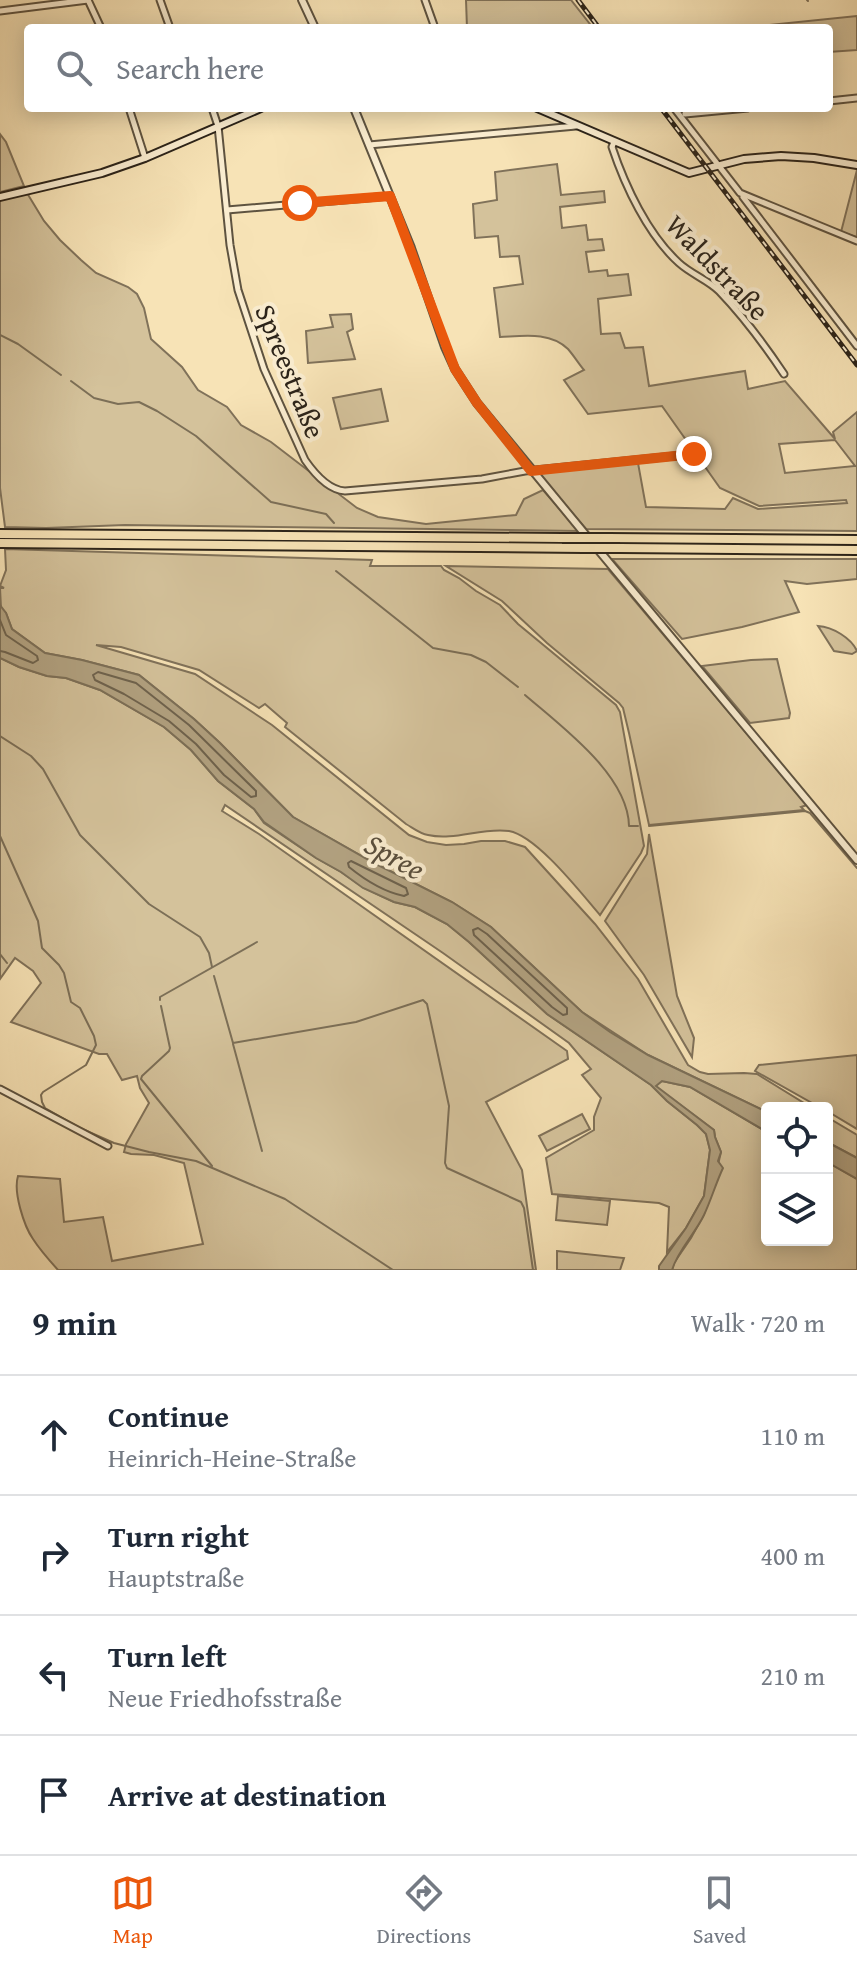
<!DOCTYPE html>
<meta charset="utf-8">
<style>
:root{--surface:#fff;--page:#f6f6f7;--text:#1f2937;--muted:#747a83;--line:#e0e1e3;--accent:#ea580c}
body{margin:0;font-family:"Gentium Book Plus",serif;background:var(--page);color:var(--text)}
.controls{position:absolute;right:24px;bottom:24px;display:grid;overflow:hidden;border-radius:8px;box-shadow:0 4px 20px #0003}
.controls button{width:72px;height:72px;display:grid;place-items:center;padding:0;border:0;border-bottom:2px solid var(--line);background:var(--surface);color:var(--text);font:40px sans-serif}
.stop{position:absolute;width:24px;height:24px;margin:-18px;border:6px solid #ea580c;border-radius:50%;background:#fff}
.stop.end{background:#ea580c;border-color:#fff;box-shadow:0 2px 8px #0008}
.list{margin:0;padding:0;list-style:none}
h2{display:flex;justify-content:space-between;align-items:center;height:104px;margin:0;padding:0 32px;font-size:34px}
h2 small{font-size:26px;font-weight:400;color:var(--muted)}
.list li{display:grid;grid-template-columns:52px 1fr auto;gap:24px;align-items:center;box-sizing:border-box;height:120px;padding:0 32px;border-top:2px solid var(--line)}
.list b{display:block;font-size:30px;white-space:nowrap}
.list p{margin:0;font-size:26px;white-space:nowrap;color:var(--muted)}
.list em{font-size:26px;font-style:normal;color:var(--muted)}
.icon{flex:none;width:44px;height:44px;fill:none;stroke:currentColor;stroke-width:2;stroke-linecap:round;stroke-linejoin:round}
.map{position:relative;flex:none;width:857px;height:1270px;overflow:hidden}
.search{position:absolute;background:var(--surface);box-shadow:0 4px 20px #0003;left:24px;right:24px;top:24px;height:88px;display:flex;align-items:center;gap:20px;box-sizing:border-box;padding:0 28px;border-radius:8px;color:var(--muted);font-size:30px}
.sheet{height:584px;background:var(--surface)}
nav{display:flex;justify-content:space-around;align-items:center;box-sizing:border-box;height:112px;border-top:2px solid var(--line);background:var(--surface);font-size:22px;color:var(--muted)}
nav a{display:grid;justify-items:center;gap:4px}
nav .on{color:var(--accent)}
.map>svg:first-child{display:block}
</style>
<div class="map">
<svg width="857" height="1270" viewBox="0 0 857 1270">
<rect width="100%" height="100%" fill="#f7e3b6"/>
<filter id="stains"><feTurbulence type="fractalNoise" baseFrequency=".0025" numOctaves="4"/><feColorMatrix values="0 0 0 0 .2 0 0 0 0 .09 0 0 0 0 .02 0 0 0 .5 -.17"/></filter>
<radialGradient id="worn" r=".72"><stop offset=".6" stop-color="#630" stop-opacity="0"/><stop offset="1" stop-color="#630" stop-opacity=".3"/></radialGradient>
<g fill="#d4c29b" stroke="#80725a" stroke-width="2" fill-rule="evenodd">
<polygon points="466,0 571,0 593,28 467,28"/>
<polygon points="857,16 857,50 829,52 829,28 741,28"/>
<polygon points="0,134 6,142 24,186 0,192"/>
<path d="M557,164L561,195L604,191L605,202L560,207L562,228L586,225L588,240L602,239L604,250L586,252L589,272L607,270L608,276L628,274L631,295L598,299L601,334L620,333L625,348L643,347L649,386L745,371L748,389L785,381L835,439L833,432L857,412V531L586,529L537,472L638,463L646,507L725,509L733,498L758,509L847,503L846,500L759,506L720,488L662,406L588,414L564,380L584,370C579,364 574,356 568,349C550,331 522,336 500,337L494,288L523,284L519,256L500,257L498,236L475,238L473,204L497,200L495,172ZM835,440L855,466L785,473L779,444Z"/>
<polygon points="857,170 857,237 841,232"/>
<polygon points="27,193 44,221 60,240 81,260 96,273 128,287 137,294 144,308 151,339 182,367 198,390 227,407 241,425 271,442 357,508 378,517 426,524 516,515 524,499 543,490 579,531 125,525 46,528 5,527 0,488 0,200"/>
<polygon points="351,314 353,329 347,332 355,359 308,363 306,331 333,327 330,315"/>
<polygon points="381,389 388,421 341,429 333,398"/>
<path d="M5,549L372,560L370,566H441L444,570L459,578L476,591L500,605L518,624L616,705L620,712L644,846L641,853L600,915C581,893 537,836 509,831C482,827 455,841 428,835C420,834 413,828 406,824L285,727L287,723L265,704L259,708L199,670L121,647L96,645L195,674L272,725L409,835L427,842L446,845L464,844L481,841H505L525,847L595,924L638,979L688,1065L700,1072L708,1074L744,1073L757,1074L812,1108H767V1112L648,1055L582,1012L491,927L452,902L374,863L293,817L220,743L194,719L139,675L82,660L45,653L12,629L6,613L1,608L0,588H4L0,586L6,570Z"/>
<polygon points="612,559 857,559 857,579 807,584 785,581 799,612 742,627 682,639"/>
<polygon points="446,566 608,569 807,805 801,807 804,810 649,825 629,733 623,708 619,703 547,643 502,601"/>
<path d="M818,626C833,627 851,638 857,651L852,654L834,651Z"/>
<path d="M0,658L19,667L47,676L66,678L100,690L164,727L191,750L218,781L254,809L264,823L316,858L341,872L364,888L394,902L415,907L447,924L469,942L547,1014L651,1085L667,1101L697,1125L706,1134L710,1150L704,1196L686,1228L667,1252L669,1207L659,1203L552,1194L546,1158L594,1130V1117L601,1098L582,1075L591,1069L569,1043L443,953L225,805L222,811L259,834L567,1051L568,1059L486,1102L522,1170L536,1270H58C49,1260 40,1250 33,1239C24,1226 13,1192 18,1176L60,1179L64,1222L103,1217L112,1261L203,1244L184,1163L154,1155L131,1154L124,1152L126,1144L149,1103L140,1088L137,1076L122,1080L107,1054H99L11,1022L41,983L33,971L15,958L0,979Z"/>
<polygon points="777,659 790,713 789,718 750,723 702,666 751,660"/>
<polygon points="649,834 677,996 694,1038 692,1057 644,975 605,921 647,854"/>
<polygon points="857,1055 857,1129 827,1111 827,1108 821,1108 755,1071 759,1065"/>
<polygon points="662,1081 690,1087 767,1132 767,1240 827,1240 827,1162 857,1179 857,1270 672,1270 674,1263 691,1238 704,1214 711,1194 721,1152 715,1137 714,1130 655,1086"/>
<polygon points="582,1114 590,1129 547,1151 539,1136"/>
<polygon points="827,1117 857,1135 857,1158 827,1142"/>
<polygon points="558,1196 610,1201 607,1225 556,1220"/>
<polygon points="557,1251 624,1258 620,1270 557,1270"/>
</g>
<g fill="#b2a281" stroke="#7c6f57" stroke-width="2">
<path d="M0,605L6,613L12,629L45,653L82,660L139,675L194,719L220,743L293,817L374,863L452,902L491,927L582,1012L610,1032L648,1055L767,1112V1132L690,1087L662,1081L656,1086L714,1130L715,1137L721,1152L718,1161L723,1168C716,1183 711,1200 704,1215C695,1234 678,1250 672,1270H659V1266L686,1228L704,1196L710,1150L706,1134L697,1125L667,1101L651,1085L547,1014L469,942L447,924L415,907L394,902L363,888L341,872L316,858L264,822L254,809L218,781L191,750L164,727L100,690L66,678L47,676L19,667L0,658Z"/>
<polygon points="827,1142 857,1158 857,1179 827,1162"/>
</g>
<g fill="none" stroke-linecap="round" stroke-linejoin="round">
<g stroke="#6e624d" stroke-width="2">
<polyline points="0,620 6,635 37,656 38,660 33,663 5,652 0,651"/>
<polygon points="98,672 136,683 189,725 256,791 256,796 251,797 224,775 196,744 169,721 124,694 95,680 93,675"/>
<path d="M351,861L406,888L408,894L404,896C384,892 365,880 349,867L348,863Z"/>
<polygon points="478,928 487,934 567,1008 567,1014 563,1015 552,1007 474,935 473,930"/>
</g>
<g stroke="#7c6f57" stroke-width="2">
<polyline points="807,0 808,1"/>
<polyline points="0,335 18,344 61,375"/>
<polyline points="71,381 94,398 118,404 139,402 157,411 196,436 271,502 326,514 334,523"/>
<polyline points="336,571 433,648 471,655 486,662 518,687"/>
<path d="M525,695C562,727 628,775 629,826H638"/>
<polyline points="0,736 31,756 43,769 80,835 149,904 200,937 209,953 212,967"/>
<polyline points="649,826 805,811 810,813 857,868"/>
<polyline points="0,836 38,921 42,948 59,965 64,973 71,1002 80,1008 94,1036 96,1045 86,1065 43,1092 41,1095 42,1102 45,1108 80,1128 114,1143 149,1152 196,1161 285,1199 393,1270"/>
<polyline points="0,954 7,963"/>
<polyline points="214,976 233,1043 356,1022 423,1000 427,1004 449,1106 445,1163 447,1168 521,1202 524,1208 533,1270"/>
<polyline points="160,1000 160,997 257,942"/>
<polyline points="161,1006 170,1048 169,1051 142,1076 141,1079 212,1166"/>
<polyline points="233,1044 262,1151"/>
</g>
<defs>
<g id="minor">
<polyline points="88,0 101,28"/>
<polyline points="160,0 170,28"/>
<polyline points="425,0 435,28"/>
<polyline points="0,11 88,0"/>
<polyline points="829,101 857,98"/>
<polyline points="129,108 145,158"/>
<path d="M212,108L218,126L230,245L238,290L264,369L305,460C314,473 329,490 345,491L482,479L525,471L694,454"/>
<polyline points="674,108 740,193 857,241"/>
<polyline points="685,114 748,108"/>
<path d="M614,142L612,147C625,186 648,235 679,263C691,274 708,280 719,291C744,317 764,344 784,374"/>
<polyline points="369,145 576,126"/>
<polyline points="743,197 857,346"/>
<polyline points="227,210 390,196"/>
<polyline points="0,1089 108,1146"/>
</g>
<g id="tertiary">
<polyline points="302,0 315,28"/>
<polyline points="354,108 411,248 445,347 455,369 477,403 589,539"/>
<polyline points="596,547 857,860"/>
</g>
<g id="secondary">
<polyline points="537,108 689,173 744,159 781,156 814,158 857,165"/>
<polyline points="0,197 102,173 145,158 261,108"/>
</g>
<g id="motorway">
<polyline points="0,534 562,538"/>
<polyline points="609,538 857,540"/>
<polyline points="0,543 584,548"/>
<polyline points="620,548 857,550"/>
</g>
</defs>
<use href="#minor" stroke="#5e5340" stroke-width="9"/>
<use href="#tertiary" stroke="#5e5340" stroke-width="10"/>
<use href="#secondary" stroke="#2b2319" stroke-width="10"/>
<use href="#motorway" stroke="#2b2319" stroke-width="12"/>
<use href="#minor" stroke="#faedd0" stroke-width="5"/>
<use href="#tertiary" stroke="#faedd0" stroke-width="6"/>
<use href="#secondary" stroke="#faedd0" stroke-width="6"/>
<use href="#motorway" stroke="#f7e3b6" stroke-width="8"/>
<defs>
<g id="rail">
<polyline points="578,0 599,28"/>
<polyline points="661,108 857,365"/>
</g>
</defs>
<use href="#rail" stroke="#2b2319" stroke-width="5"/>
<use href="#rail" stroke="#faedd0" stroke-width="2" stroke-dasharray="6" stroke-linecap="butt"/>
<defs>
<g id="motorway-bridge">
<polyline points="562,538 609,538"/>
<polyline points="584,548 620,548"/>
</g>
</defs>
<use href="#motorway-bridge" stroke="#2b2319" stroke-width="12" stroke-linecap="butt"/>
<use href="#motorway-bridge" stroke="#f7e3b6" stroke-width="8"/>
</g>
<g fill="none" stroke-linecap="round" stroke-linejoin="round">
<polyline stroke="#ea580c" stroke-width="10" points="300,203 390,196 455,369 477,403 531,471 694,454"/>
</g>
<g text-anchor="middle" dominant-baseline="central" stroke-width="8" stroke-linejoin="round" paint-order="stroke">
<g font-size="28" fill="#2b2319" stroke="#faedd0">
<text transform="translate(718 267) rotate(46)">Waldstraße</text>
<text transform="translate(291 371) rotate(68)">Spreestraße</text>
</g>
<g font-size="30" font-style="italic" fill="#5a4f3d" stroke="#faedd0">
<text transform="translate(395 856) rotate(29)">Spree</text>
</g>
</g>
<rect width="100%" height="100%" filter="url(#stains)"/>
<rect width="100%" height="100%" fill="url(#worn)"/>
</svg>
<div class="controls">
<button><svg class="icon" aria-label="locate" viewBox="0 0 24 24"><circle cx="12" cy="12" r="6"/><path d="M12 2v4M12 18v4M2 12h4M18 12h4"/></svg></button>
<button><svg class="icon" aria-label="layers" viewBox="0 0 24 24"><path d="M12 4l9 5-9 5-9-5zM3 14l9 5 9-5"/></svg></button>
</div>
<div class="stop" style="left:300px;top:203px"></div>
<div class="stop end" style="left:694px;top:454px"></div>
<div class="search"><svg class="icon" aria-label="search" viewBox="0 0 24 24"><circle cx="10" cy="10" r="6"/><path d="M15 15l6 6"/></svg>Search here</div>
</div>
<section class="sheet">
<h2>9 min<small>Walk · 720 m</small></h2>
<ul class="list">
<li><svg class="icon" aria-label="ahead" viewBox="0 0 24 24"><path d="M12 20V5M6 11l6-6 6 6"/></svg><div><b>Continue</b><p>Heinrich-Heine-Straße</p></div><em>110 m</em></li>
<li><svg class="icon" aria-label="right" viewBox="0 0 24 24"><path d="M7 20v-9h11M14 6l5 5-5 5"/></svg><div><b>Turn right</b><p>Hauptstraße</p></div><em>400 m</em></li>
<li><svg class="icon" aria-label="left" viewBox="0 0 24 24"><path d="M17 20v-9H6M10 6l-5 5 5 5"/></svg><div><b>Turn left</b><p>Neue Friedhofsstraße</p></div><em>210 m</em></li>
<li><svg class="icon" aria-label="arrive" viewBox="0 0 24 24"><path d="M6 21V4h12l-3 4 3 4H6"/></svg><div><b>Arrive at destination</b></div></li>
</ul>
</section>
<nav>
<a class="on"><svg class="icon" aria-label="map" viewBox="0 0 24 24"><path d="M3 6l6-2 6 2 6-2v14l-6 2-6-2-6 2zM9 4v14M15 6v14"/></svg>Map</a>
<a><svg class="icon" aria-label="directions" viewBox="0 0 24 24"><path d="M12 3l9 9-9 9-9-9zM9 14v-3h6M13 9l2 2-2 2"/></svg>Directions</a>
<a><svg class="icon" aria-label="saved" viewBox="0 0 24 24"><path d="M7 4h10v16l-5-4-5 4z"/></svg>Saved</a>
</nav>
